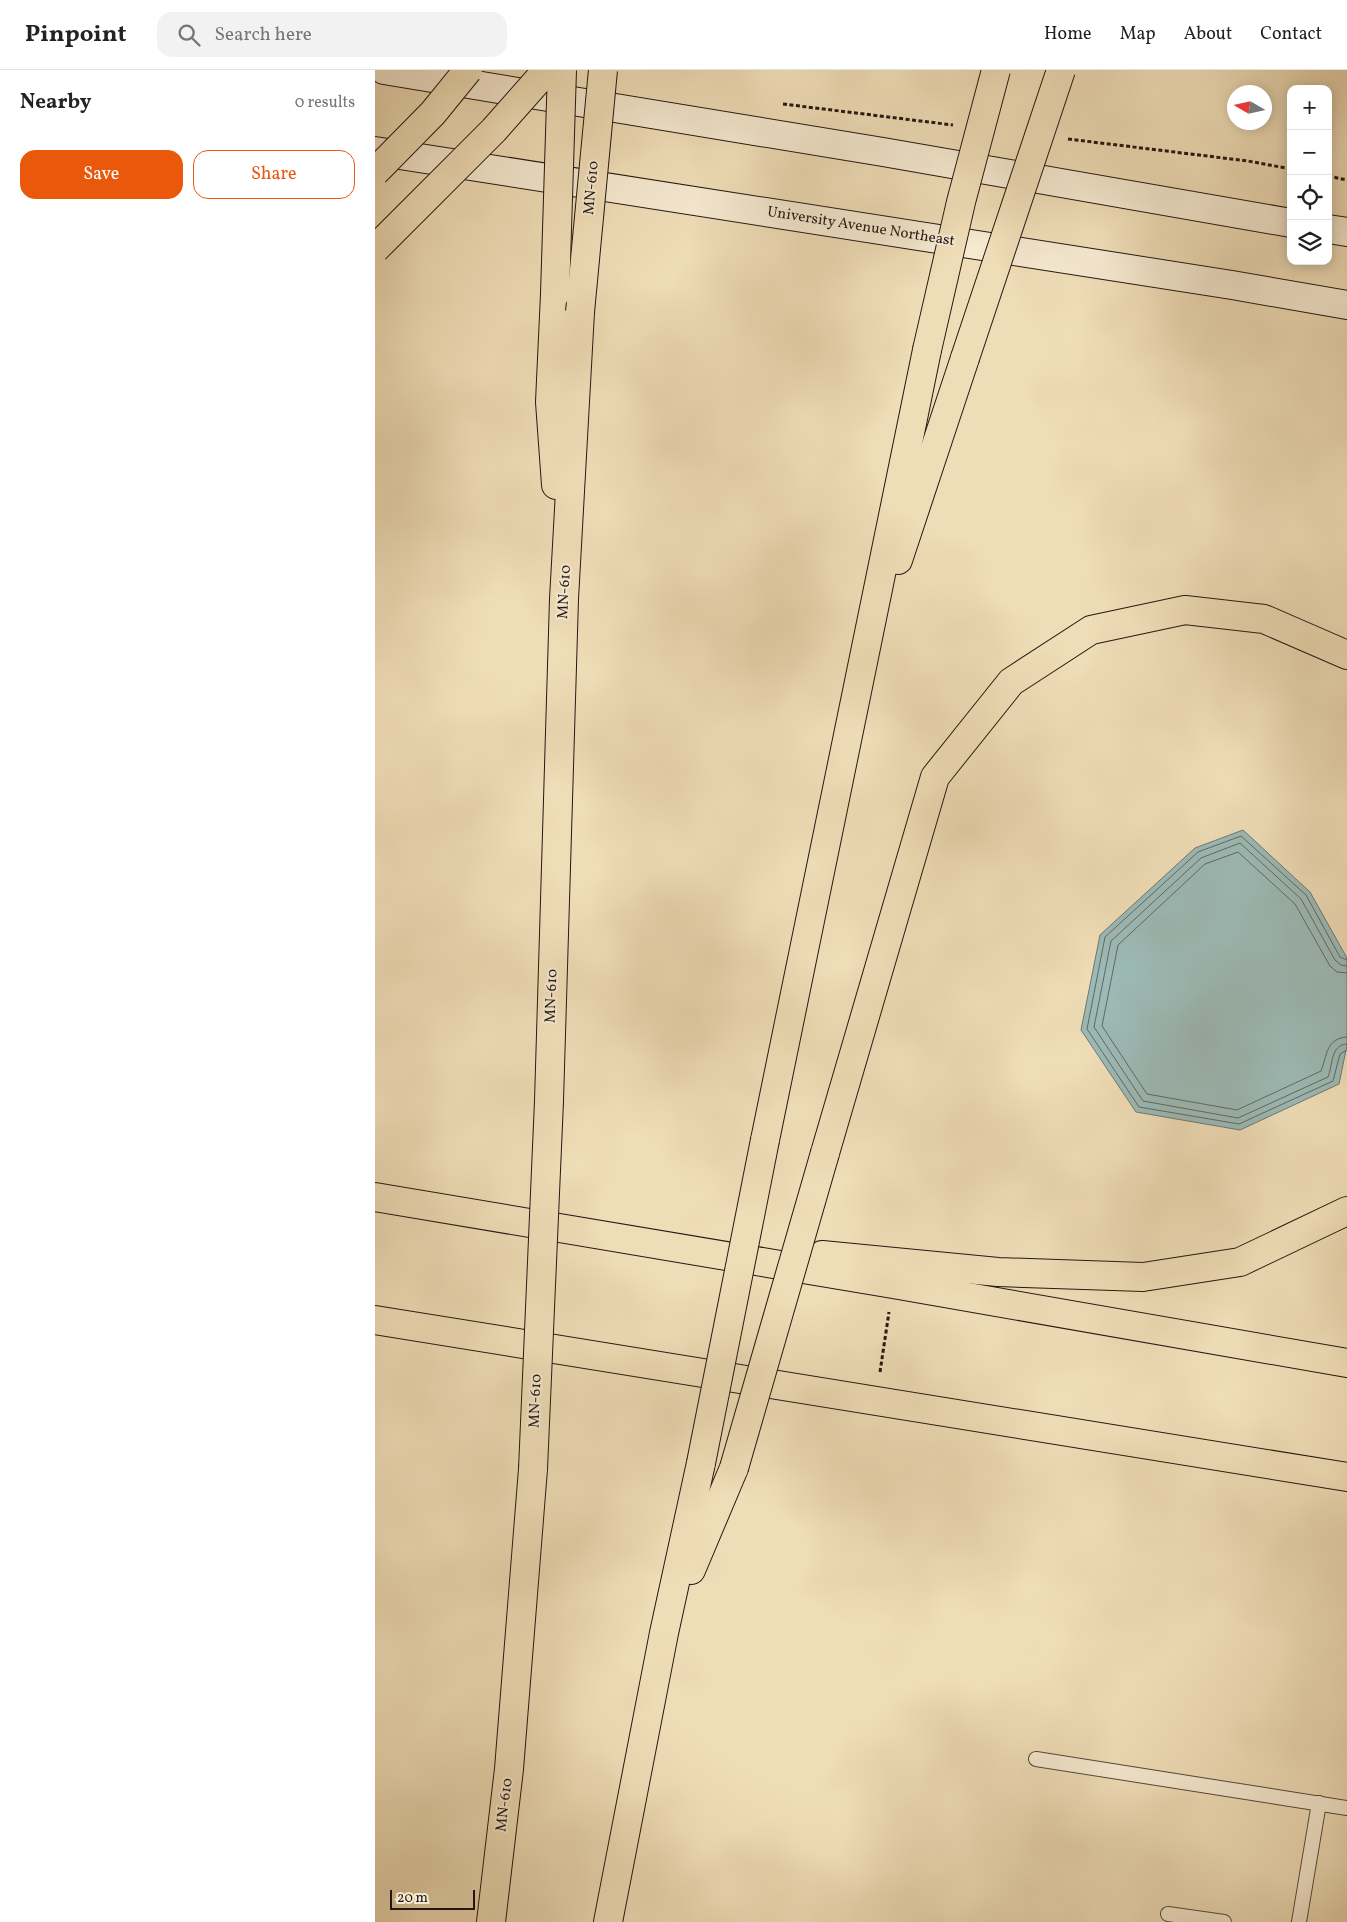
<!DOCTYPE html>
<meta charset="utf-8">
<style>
:root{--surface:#fff;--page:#f2f2f2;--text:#222;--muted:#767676;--line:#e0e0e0;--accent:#ea580c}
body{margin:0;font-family:Vollkorn,serif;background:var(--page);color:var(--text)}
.controls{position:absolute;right:15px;top:15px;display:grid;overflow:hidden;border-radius:10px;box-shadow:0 2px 12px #0003}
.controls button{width:45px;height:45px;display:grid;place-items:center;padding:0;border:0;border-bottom:1px solid var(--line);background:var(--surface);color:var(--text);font:25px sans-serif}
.compass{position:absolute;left:852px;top:15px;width:45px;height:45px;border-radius:50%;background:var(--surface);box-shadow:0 2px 12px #0003;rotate:279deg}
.scale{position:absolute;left:15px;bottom:12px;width:85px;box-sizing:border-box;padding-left:5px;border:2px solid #241712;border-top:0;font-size:14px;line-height:18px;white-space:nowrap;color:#241712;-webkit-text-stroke:4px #f5e9d0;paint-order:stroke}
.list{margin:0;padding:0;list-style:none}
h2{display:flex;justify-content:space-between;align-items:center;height:65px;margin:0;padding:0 20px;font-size:21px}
h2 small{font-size:16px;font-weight:400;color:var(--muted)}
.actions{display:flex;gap:10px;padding:15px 20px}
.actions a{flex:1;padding:11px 0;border:1px solid var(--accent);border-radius:15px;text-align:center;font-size:18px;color:var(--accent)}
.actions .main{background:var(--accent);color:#fff}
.icon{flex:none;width:28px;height:28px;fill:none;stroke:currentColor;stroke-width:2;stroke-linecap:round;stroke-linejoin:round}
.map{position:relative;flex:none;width:972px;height:1852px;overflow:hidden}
header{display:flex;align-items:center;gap:30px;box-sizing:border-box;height:70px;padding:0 25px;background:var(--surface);border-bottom:1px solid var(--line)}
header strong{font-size:24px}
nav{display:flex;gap:28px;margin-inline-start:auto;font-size:18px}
.search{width:350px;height:45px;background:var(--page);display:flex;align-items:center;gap:12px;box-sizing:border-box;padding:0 18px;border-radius:15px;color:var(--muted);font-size:19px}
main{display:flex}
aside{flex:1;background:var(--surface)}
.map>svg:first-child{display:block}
</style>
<header>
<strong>Pinpoint</strong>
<div class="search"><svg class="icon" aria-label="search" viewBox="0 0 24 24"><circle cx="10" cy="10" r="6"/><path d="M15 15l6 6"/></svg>Search here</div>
<nav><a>Home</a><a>Map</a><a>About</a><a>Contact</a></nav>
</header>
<main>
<aside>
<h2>Nearby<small>0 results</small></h2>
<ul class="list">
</ul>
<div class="actions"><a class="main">Save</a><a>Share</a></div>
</aside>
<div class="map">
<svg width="972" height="1852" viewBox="0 0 972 1852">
<rect width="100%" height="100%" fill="#efddb7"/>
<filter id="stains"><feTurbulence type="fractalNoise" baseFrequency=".004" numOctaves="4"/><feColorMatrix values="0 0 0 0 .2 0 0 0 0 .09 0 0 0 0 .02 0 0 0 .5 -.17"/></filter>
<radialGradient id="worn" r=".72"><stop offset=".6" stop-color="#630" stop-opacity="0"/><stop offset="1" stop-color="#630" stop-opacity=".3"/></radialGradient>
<polygon fill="#9cbab6" stroke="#6c7974" points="868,760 935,822 972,888 972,975 964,1014 865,1060 761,1042 706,960 725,865 820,778"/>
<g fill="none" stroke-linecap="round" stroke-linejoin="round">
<g stroke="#606864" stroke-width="1">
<polyline points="972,890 965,887 931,825 866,766 823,782 730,867 712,959 764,1037 864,1054 958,1011 965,984 972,980"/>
<path d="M972,896L966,895L960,890L926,829L865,773L826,788L736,871L719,957L768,1031L863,1048L953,1007C958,995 955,975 972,974"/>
<path d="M972,903L962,902L955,896L920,834L863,782L830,794L743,875L727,956L772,1024L862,1040L946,1001C952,986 951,968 972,967"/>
</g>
<defs>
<g id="lane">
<polyline points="661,1689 972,1738"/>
<polyline points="793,1844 849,1852"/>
<polyline points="924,1852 944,1733"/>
</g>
<g id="secondary">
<polyline points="9,0 508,82 916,153"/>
<polyline points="0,81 857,215 972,235"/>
<polyline points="953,159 972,162"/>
</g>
<g id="highway">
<polyline points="180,224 175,332 181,415"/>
<polyline points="523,490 590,288"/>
<polyline points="174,1031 189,529 205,242"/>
<polyline points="390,1070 552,280"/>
<polyline points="450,1083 560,707 636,612 716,560 810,540 889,549 972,585"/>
<polyline points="0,1127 518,1214 972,1293"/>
<polyline points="447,1185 623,1202 768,1207 865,1192 972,1141"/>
<polyline points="0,1250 972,1407"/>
<polyline points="316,1500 359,1398"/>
<polyline points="116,1852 134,1699 158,1399"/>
<polyline points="233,1852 289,1563 326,1393"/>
</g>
</defs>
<use href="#lane" stroke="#57483b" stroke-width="16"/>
<use href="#secondary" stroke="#241712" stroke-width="30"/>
<use href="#highway" stroke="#241712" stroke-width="30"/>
<g stroke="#241712" stroke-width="3" stroke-dasharray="4 2.5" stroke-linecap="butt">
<polyline points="408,34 578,55"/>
<polyline points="693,69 873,91 916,99"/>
<polyline points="953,106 972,110"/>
<polyline points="505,1302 514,1242"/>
</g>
<use href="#lane" stroke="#f5e9d0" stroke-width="14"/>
<use href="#secondary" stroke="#f5e9d0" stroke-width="28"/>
<use href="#highway" stroke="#efddb7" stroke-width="28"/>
<defs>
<g id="highway-bridge">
<polyline points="0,102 58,43 93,0"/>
<polyline points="0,179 119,60 172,0"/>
<polyline points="180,224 187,0"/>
<polyline points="205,242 228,0"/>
<polyline points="552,280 586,132 621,0"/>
<polyline points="590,288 686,0"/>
<polyline points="326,1393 390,1070"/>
<polyline points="359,1398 450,1083"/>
<polyline points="158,1399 174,1031"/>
</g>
</defs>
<use href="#highway-bridge" stroke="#241712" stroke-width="30" stroke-linecap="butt"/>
<use href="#highway-bridge" stroke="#efddb7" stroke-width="28"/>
</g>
<g text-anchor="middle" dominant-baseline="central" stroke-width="4" stroke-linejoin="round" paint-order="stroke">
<g font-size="15" fill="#241712" stroke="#f5e9d0">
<text transform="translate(217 118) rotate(-85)">MN-610</text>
<text transform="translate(486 157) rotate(9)">University Avenue Northeast</text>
<text transform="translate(190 522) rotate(-87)">MN-610</text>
<text transform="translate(177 926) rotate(-88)">MN-610</text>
<text transform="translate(161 1331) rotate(-88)">MN-610</text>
<text transform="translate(130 1735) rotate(-83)">MN-610</text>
</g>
</g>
<rect width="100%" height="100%" filter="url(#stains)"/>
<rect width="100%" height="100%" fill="url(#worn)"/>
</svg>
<div class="controls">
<button>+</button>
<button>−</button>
<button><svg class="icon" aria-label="locate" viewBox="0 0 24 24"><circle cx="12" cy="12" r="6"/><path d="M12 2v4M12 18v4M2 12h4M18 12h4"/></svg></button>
<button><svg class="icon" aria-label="layers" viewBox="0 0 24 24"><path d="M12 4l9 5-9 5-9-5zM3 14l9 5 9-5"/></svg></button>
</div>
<svg class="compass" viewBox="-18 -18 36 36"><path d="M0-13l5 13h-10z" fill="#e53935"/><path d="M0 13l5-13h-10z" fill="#767676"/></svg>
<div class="scale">20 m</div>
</div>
</main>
